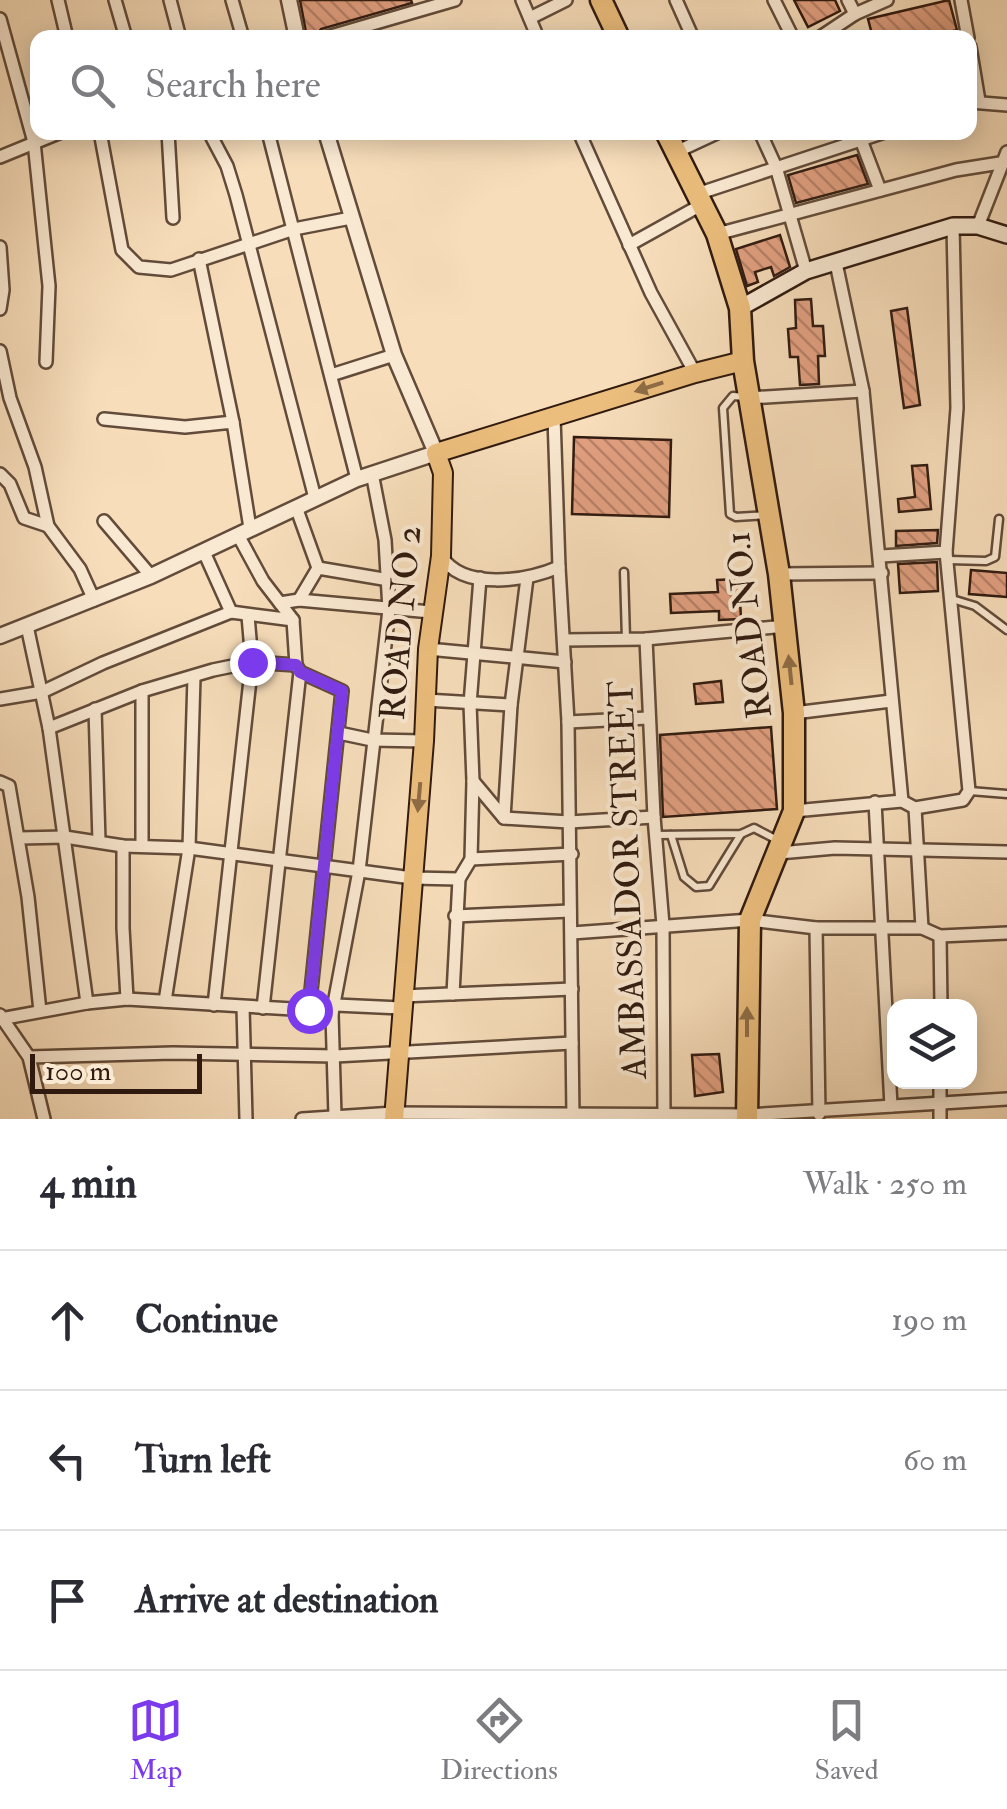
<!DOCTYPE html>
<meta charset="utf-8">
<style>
:root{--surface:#fff;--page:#f2f2f3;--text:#2b2b33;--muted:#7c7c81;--line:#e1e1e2;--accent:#7c3aed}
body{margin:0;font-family:"IM FELL Double Pica",serif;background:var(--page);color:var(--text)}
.controls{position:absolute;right:30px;bottom:30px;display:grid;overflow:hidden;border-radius:20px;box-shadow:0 5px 25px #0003}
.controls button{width:90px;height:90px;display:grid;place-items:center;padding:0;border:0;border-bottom:2px solid var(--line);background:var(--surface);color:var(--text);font:50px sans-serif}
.scale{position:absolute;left:30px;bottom:25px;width:172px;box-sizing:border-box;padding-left:10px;border:5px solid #301a10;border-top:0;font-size:28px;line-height:35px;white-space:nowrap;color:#301a10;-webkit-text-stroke:8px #fae9d2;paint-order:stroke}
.stop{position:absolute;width:30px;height:30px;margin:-22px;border:8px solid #7c3aed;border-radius:50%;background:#fff}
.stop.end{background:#7c3aed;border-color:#fff;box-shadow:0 2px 10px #0008}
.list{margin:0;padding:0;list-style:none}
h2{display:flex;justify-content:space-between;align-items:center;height:130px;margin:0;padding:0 40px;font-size:42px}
h2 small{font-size:32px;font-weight:400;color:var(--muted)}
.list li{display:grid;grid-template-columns:65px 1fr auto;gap:30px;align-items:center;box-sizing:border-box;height:140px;padding:0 40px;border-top:2px solid var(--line)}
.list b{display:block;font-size:38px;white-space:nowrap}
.list em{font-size:32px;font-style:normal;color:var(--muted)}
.icon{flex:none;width:55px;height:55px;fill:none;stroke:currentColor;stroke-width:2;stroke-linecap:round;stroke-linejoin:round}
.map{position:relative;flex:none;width:1007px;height:1119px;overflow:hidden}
.search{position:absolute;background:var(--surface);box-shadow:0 5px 25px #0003;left:30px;right:30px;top:30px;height:110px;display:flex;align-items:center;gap:25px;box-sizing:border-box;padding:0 35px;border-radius:20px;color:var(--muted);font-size:38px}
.sheet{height:550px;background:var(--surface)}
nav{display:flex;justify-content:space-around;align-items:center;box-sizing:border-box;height:140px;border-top:2px solid var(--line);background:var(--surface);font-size:28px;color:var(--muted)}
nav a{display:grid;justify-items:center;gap:5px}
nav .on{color:var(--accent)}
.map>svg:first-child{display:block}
</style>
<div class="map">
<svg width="1007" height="1119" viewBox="0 0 1007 1119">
<defs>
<pattern id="building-back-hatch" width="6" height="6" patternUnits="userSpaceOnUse" patternTransform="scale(2.5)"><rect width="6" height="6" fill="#e2a081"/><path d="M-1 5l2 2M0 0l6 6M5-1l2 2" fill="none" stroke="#b88268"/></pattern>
</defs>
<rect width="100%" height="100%" fill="#f7ddba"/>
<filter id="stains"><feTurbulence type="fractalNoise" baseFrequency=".002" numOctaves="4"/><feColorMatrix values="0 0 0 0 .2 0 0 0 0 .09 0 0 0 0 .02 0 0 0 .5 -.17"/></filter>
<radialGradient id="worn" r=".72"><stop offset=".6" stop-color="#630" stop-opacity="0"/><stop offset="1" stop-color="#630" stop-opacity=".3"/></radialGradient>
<g fill="url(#building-back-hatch)" stroke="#301a10" stroke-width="2.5">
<polygon points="300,0 411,0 412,3 321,29 315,37 307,38"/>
<polygon points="794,0 835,0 840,11 808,27"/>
<polygon points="949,0 957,30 928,38 873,38 868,19"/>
<polygon points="857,155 868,184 796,203 788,175"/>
<polygon points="780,235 790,267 774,276 771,267 755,272 758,282 747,286 736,249"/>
<polygon points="811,299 813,326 823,326 825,356 818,356 819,384 800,385 798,357 790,357 788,329 796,328 795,300"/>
<polygon points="907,308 920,405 904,408 891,311"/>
<polygon points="574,437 671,440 669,517 572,514"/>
<polygon points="927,465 931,509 899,512 898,499 915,497 912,466"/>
<polygon points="938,530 937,543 896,546 896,531"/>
<polygon points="937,562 938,591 900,593 898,564"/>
<polygon points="971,570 1007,573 1007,597 969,594"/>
<polygon points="739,579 741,619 719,620 719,611 671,613 670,594 718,592 717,580"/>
<polygon points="721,681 723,702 696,704 694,684"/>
<polygon points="771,727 777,809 663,817 660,735"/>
<polygon points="719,1054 723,1092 695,1096 692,1055"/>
</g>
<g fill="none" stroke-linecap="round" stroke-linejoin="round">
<defs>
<g id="service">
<polyline points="745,397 733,396 723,408 730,514 736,517 767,515"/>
<polyline points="949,560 986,561 995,557 999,519"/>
<polyline points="624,572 626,639"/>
<polyline points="952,599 975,606 1007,630"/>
<polyline points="970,791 1007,794"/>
<polyline points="656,835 741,834 754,828 779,841"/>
<polyline points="671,835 684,877 696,887 709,886 741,834"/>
</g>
<g id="minor">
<polyline points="58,0 67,38"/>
<polyline points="115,0 126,38"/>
<polyline points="170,0 180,38"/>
<polyline points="232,0 243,38"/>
<polyline points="522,0 538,38"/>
<polyline points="676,0 693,38"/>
<polyline points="774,0 793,38"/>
<polyline points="848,0 855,14"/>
<polyline points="961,0 968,38"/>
<polyline points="530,18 566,0"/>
<polyline points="0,19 34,142 49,286 46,362"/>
<polyline points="324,38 455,0"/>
<polyline points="819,38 855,14 887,0"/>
<polyline points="970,47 979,101"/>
<polyline points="970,102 1007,105"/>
<polyline points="100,132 122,250 139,267 171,270 294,229 351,218"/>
<polyline points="168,132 173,218"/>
<polyline points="209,132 227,166 236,195 315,498"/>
<polyline points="268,132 357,479"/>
<polyline points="579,132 651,293 695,373"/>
<polyline points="760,132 776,167 806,271"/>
<polyline points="858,132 880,190"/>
<polyline points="676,152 719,132"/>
<polyline points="0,157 61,132"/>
<polyline points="697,194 885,132"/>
<polyline points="978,226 1007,152"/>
<polyline points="717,234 956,170 1000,163"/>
<polyline points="629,245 701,205"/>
<polyline points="0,247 3,290 0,309"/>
<polyline points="199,259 233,422"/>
<polyline points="836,263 863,391 902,801 915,808 963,800 969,791 946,552"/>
<polyline points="0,351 10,398 35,467 48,526 80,569 94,600"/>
<polyline points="331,375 394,355"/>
<polyline points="748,398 863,391"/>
<polyline points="554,417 559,567 568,722 573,1117"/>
<polyline points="104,419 185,427 233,422 250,528"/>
<polyline points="0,474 10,484 24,518 48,526"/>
<polyline points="296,507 318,568"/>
<polyline points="104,521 151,576"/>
<polyline points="238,535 263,581 293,620 296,665 300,672 263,1008"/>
<polyline points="204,552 231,612"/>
<path d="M441,556C463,591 526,581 559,567"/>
<polyline points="881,556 946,552 957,408 953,226"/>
<polyline points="318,568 389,580"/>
<polyline points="779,574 882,573"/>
<polyline points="299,600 318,568"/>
<polyline points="280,603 299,600 431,612"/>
<polyline points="27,626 49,728 87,1003"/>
<polyline points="646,639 654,817 663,925 664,1119"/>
<polyline points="564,640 646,639 786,626"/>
<polyline points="428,649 565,662"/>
<polyline points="300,672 342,691 309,1010"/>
<polyline points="142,691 142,846"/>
<polyline points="0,699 42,692 103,663 231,612 293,620"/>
<polyline points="426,700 511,705"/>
<polyline points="95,709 99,841"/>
<polyline points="794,713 891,701"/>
<polyline points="568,722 648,718"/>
<polyline points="49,728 142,691 213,670 252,662 296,665"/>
<polyline points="339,733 372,740 424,741"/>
<polyline points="473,781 504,818 569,822 654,817"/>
<polyline points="0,782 9,786 28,897 40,1011"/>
<polyline points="875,802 891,1106"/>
<polyline points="915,808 922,928"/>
<polyline points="794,811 902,801"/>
<polyline points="504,818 511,705 527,578"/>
<polyline points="19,838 65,837 123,846 189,848 412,878 459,879"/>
<polyline points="123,846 123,928 127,999"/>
<polyline points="779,853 835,848 1007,852"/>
<polyline points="471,859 572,854"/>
<polyline points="455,916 570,911"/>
<polyline points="816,928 819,1114"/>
<polyline points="572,933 750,920 816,928 922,928 940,936 1007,933"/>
<polyline points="940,936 941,1006"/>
<polyline points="453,994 459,879 471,859 473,781 470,704 480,578"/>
<polyline points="402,996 572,989"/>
<polyline points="165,1001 189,848 194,677"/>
<polyline points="214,1005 252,662 248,616"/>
<polyline points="336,1005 401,1008"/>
<polyline points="243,1007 246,1119"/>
<polyline points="0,1015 29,1057 44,1119"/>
<polyline points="0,1019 87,1003 127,999 293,1009 332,1014"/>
<polyline points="29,1057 173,1053 335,1056 572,1043"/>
<polyline points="335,1116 332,1014 359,871 389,610 385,540 372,473"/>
<polyline points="302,1119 394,1113 747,1115 1007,1099"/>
<polyline points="940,1119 940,1082"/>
</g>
<g id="tertiary">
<polyline points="289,0 297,38"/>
<polyline points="0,636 151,576 357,479 436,453 394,355 326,132"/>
</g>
<polyline id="secondary" points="740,308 806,271 953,226 978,226 1007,235"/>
<polyline id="primary" points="394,1119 424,741 428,649 441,556 443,473 436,453 695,373 743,361"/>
<g id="trunk">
<polyline points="601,0 619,38"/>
<polyline points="666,132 717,234 740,308 743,361 779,574 794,713 794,811 750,920 747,1119"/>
</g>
</defs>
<use href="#service" stroke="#624b3a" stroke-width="11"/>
<use href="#minor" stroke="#624b3a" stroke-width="16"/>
<use href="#tertiary" stroke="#624b3a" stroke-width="19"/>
<use href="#secondary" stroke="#301a10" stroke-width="20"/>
<use href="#primary" stroke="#301a10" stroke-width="22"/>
<use href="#trunk" stroke="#301a10" stroke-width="25"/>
<use href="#service" stroke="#fae9d2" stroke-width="6"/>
<use href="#minor" stroke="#fae9d2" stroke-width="11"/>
<use href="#tertiary" stroke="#fae9d2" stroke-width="14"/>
<use href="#secondary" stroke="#fae9d2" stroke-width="15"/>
<use href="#primary" stroke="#ecbe7d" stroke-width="18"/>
<use href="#trunk" stroke="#ecbe7d" stroke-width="20"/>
</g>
<defs><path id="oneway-solid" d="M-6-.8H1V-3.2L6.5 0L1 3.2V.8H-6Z" transform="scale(2.5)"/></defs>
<g fill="#8e6c46">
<use href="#oneway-solid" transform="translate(649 387) rotate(162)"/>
<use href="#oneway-solid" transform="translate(790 670) rotate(-96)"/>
<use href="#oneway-solid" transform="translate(419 797) rotate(95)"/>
<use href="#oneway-solid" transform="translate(747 1022) rotate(-90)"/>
</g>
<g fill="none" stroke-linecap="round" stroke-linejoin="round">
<polyline stroke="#7c3aed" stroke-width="12" points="252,662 296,665 300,672 342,691 309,1010"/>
</g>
<g text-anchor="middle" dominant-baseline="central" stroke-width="8" stroke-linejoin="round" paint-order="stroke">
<g font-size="35" fill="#301a10" stroke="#fae9d2">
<text transform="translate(401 623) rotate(-85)">ROAD NO 2</text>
<text transform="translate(749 625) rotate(-97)">ROAD NO.1</text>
<text transform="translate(628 880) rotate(-92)">AMBASSADOR STREET</text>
</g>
</g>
<rect width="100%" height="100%" filter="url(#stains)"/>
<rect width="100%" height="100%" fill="url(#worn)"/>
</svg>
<div class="controls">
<button><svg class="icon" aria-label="layers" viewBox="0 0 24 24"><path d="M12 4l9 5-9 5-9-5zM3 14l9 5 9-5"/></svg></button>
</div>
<div class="scale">100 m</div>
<div class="stop" style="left:309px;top:1010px"></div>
<div class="stop end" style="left:252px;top:662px"></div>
<div class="search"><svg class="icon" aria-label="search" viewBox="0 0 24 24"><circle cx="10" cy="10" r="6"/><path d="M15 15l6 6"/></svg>Search here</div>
</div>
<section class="sheet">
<h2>4 min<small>Walk · 250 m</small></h2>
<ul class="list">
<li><svg class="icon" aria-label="ahead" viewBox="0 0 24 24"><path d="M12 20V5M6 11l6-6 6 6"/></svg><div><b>Continue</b></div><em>190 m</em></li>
<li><svg class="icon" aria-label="left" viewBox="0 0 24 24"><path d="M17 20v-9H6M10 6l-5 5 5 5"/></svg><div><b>Turn left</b></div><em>60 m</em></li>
<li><svg class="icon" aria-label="arrive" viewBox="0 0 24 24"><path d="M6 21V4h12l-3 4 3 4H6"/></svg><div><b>Arrive at destination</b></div></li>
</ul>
</section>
<nav>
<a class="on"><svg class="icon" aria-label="map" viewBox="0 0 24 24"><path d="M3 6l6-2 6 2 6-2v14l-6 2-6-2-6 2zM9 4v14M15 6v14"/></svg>Map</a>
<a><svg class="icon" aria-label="directions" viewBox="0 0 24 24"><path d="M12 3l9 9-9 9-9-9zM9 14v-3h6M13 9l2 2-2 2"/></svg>Directions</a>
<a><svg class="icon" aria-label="saved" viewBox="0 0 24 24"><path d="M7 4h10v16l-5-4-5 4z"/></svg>Saved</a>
</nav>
